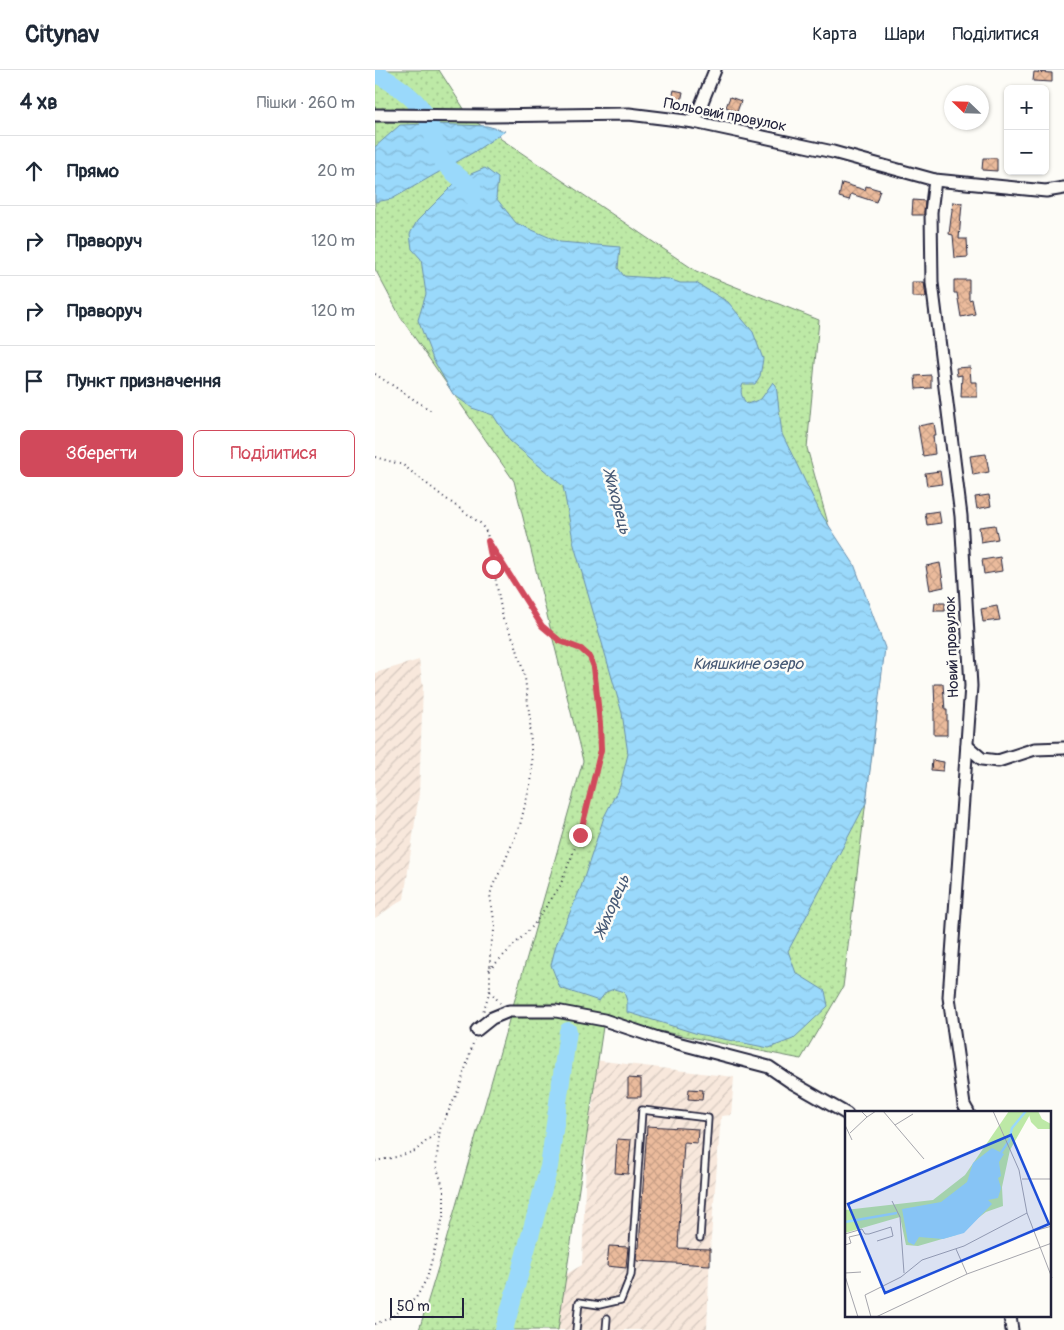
<!DOCTYPE html>
<html lang="uk">
<meta charset="utf-8">
<style>
:root{--surface:#fff;--page:#f6f6f7;--text:#1f2937;--muted:#747a83;--line:#e0e1e3;--accent:#d1495b}
body{margin:0;font-family:Pangolin,sans-serif;background:var(--page);color:var(--text)}
.controls{position:absolute;right:15px;top:15px;display:grid;overflow:hidden;border-radius:8px;box-shadow:0 1px 4px #0004}
.controls button{width:45px;height:45px;display:grid;place-items:center;padding:0;border:0;border-bottom:1px solid var(--line);background:var(--surface);color:var(--text);font:25px sans-serif}
.compass{position:absolute;left:569px;top:15px;width:45px;height:45px;border-radius:50%;background:var(--surface);box-shadow:0 1px 4px #0004;rotate:293deg}
.scale{position:absolute;left:15px;bottom:12px;width:74px;box-sizing:border-box;padding-left:5px;border:2px solid #22223b;border-top:0;font-size:14px;line-height:18px;white-space:nowrap;color:#22223b;-webkit-text-stroke:4px #fdfcf7;paint-order:stroke}
.stop{position:absolute;width:15px;height:15px;margin:-11px;border:4px solid #d1495b;border-radius:50%;background:#fff}
.stop.end{background:#d1495b;border-color:#fff;box-shadow:0 1px 5px #0008}
.list{margin:0;padding:0;list-style:none}
h2{display:flex;justify-content:space-between;align-items:center;height:65px;margin:0;padding:0 20px;font-size:21px}
h2 small{font-size:16px;font-weight:400;color:var(--muted)}
.list li{display:grid;grid-template-columns:32px 1fr auto;gap:15px;align-items:center;box-sizing:border-box;height:70px;padding:0 20px;border-top:1px solid var(--line)}
.list b{display:block;font-size:19px;white-space:nowrap}
.list em{font-size:16px;font-style:normal;color:var(--muted)}
.actions{display:flex;gap:10px;padding:15px 20px}
.actions a{flex:1;padding:11px 0;border:1px solid var(--accent);border-radius:8px;text-align:center;font-size:18px;color:var(--accent)}
.actions .main{background:var(--accent);color:#fff}
.icon{flex:none;width:28px;height:28px;fill:none;stroke:currentColor;stroke-width:2;stroke-linecap:round;stroke-linejoin:round}
.map{position:relative;flex:none;width:689px;height:1260px;overflow:hidden}
header{display:flex;align-items:center;gap:30px;box-sizing:border-box;height:70px;padding:0 25px;background:var(--surface);border-bottom:1px solid var(--line)}
header strong{font-size:24px}
nav{display:flex;gap:28px;margin-inline-start:auto;font-size:18px}
main{display:flex}
aside{flex:1;background:var(--surface)}
.map>svg:first-child{display:block}
</style>
<header>
<strong>Citynav</strong>
<nav><a>Карта</a><a>Шари</a><a>Поділитися</a></nav>
</header>
<main>
<aside>
<h2>4 хв<small>Пішки · 260 m</small></h2>
<ul class="list">
<li><svg class="icon" aria-label="ahead" viewBox="0 0 24 24"><path d="M12 20V5M6 11l6-6 6 6"/></svg><div><b>Прямо</b></div><em>20 m</em></li>
<li><svg class="icon" aria-label="right" viewBox="0 0 24 24"><path d="M7 20v-9h11M14 6l5 5-5 5"/></svg><div><b>Праворуч</b></div><em>120 m</em></li>
<li><svg class="icon" aria-label="right" viewBox="0 0 24 24"><path d="M7 20v-9h11M14 6l5 5-5 5"/></svg><div><b>Праворуч</b></div><em>120 m</em></li>
<li><svg class="icon" aria-label="arrive" viewBox="0 0 24 24"><path d="M6 21V4h12l-3 4 3 4H6"/></svg><div><b>Пункт призначення</b></div></li>
</ul>
<div class="actions"><a class="main">Зберегти</a><a>Поділитися</a></div>
</aside>
<div class="map">
<svg width="689" height="1260" viewBox="0 0 689 1260">
<defs>
<pattern id="industrial-furrows" width="10" height="10" patternUnits="userSpaceOnUse" patternTransform="scale(1.25)"><rect width="10" height="10" fill="#f8e8dc"/><path d="M-1 1l2-2M0 10L10 0M9 11l2-2" fill="none" stroke="#d4c7be"/></pattern>
<pattern id="grass-dots" width="8" height="8" patternUnits="userSpaceOnUse" patternTransform="scale(1.25)"><rect width="8" height="8" fill="#bde9a6"/><path d="M2 2h.1M6 6h.1" fill="none" stroke="#a2c890" stroke-width="1.8" stroke-linecap="round"/></pattern>
<pattern id="water-waves" width="16" height="10" patternUnits="userSpaceOnUse" patternTransform="scale(1.25)"><rect width="16" height="10" fill="#9ad9fb"/><path d="M0 5q4-4 8 0t8 0" fill="none" stroke="#84bad8"/></pattern>
<pattern id="building-cross-hatch" width="8" height="8" patternUnits="userSpaceOnUse" patternTransform="scale(1.25)"><rect width="8" height="8" fill="#ebbb9c"/><path d="M0 0l8 8M0 8l8-8" fill="none" stroke="#c9a087"/></pattern>
</defs>
<rect width="100%" height="100%" fill="#fdfcf7"/>
<filter id="ink" filterUnits="userSpaceOnUse"><feTurbulence type="fractalNoise" baseFrequency=".02" numOctaves="2"/><feDisplacementMap in="SourceGraphic" scale="10" xChannelSelector="R" yChannelSelector="G"/><feConvolveMatrix kernelMatrix="1 2 1 2 8 2 1 2 1" color-interpolation-filters="sRGB"/></filter>
<g filter="url(#ink)">
<g fill="url(#industrial-furrows)">
<polygon points="44,590 48,616 44,724 29,829 0,848 0,603"/>
<polygon points="219,990 359,1007 356,1045 346,1046 335,1179 332,1260 181,1260 185,1208 207,1195 213,1038 218,1038"/>
</g>
<polygon fill="url(#grass-dots)" stroke="#708670" points="0,0 64,0 95,48 321,201 444,250 432,378 503,633 468,917 426,989 229,950 183,1260 44,1260 66,1188 208,691 139,411 26,248 0,199"/>
<g fill="url(#water-waves)" stroke="#6a90ae">
<polygon points="55,54 112,56 130,61 99,82 17,129 0,132 0,77 25,55"/>
<path d="M110,98L123,108L121,128L141,153L185,172L245,177L243,198L249,206L294,209L305,213H321L353,232L378,262L388,289L385,306L380,314H368C364,322 367,328 372,334L386,329L398,312L401,315L407,364L445,442L479,494L510,578L491,733L413,881L421,903L450,921L453,936L418,969L394,978L323,964L252,942V931L249,922L239,919L231,922L224,931L185,918L176,895L181,875L206,817L229,747L245,716L253,684L247,643L199,475L188,416L135,371L118,345L97,338L78,324L58,289L43,250L51,224L46,189L37,179L35,164L42,151L84,109Z"/>
</g>
<g fill="none" stroke-linecap="round" stroke-linejoin="round">
<g stroke="#9ad9fb" stroke-width="18">
<path d="M0,3C19,13 42,28 52,48C58,59 60,79 65,88C71,97 88,111 97,117V126"/>
<polyline points="129,1260 174,1097 193,961"/>
</g>
</g>
<g fill="url(#building-cross-hatch)" stroke="#22223b">
<polygon points="659,2 677,3 677,12 658,11"/>
<polygon points="299,20 308,22 306,32 297,29"/>
<polygon points="355,27 366,31 362,42 351,37"/>
<polygon points="608,88 622,88 622,101 607,100"/>
<polygon points="467,113 490,120 491,116 505,120 501,132 476,124 474,130 464,127"/>
<polygon points="538,130 550,131 549,145 537,145"/>
<polygon points="578,132 587,133 584,169 592,169 593,187 580,188 578,165 574,164"/>
<polygon points="579,210 594,210 594,230 597,229 600,244 586,247 582,223 579,223"/>
<polygon points="537,212 549,212 551,227 537,227"/>
<polygon points="595,297 596,312 602,312 602,327 586,327 587,305 582,306 581,298"/>
<polygon points="556,305 556,318 541,319 540,306"/>
<polygon points="559,353 561,365 558,365 560,384 548,386 543,356"/>
<polygon points="611,384 614,402 598,405 595,386"/>
<polygon points="565,401 567,414 552,416 550,403"/>
<polygon points="614,425 616,436 602,439 600,427"/>
<polygon points="564,441 566,453 552,455 550,443"/>
<polygon points="620,455 623,469 606,472 604,457"/>
<polygon points="625,487 627,501 609,504 607,490"/>
<polygon points="565,493 569,517 555,520 551,496"/>
<polygon points="560,533 570,533 570,541 559,541"/>
<polygon points="622,536 625,550 608,552 606,539"/>
<polygon points="559,614 568,614 570,640 572,640 572,665 559,665 559,640 560,640"/>
<polygon points="557,690 569,692 568,701 556,700"/>
<polygon points="253,1008 266,1009 266,1027 253,1027"/>
<polygon points="314,1019 328,1020 327,1030 313,1029"/>
<polygon points="272,1056 323,1059 322,1073 309,1072 303,1178 335,1179 335,1195 262,1191 262,1178 264,1178"/>
<polygon points="242,1069 256,1070 253,1104 240,1103"/>
<polygon points="234,1176 253,1177 251,1198 232,1196"/>
</g>
<g fill="none" stroke-linecap="round" stroke-linejoin="round">
<defs>
<g id="lane">
<polyline points="201,1260 204,1232 224,1235 246,1230 256,1205 267,1040 333,1048 325,1168"/>
<polyline points="231,1260 232,1248"/>
</g>
<g id="street">
<polyline points="0,45 115,46 254,44 319,52 458,82 560,110 671,121 689,118"/>
<polyline points="319,52 340,0"/>
<polyline points="560,110 556,142 557,213 586,446 596,616 574,927 589,1035 593,1042"/>
<polyline points="592,676 607,689 623,691 660,679 689,678"/>
<polyline points="102,960 117,948 134,941 181,941 229,950 283,968 394,997 416,1012 472,1044"/>
<polyline points="635,1246 637,1260"/>
</g>
</defs>
<use href="#lane" stroke="#22223b" stroke-width="9"/>
<use href="#street" stroke="#22223b" stroke-width="15"/>
<g stroke="#22223b" stroke-width="2" stroke-dasharray="1 4" stroke-linecap="butt">
<polyline points="0,304 58,342"/>
<polyline points="0,387 28,395 70,428 105,453 112,463 128,549 140,572 150,608 155,650 157,707 145,755 127,798 118,815 115,825 120,856 115,880 115,920 108,942"/>
<polyline points="114,900 158,856 185,816 205,765 226,680 225,654 219,597 215,587 206,579 185,571 167,556 115,474"/>
<polyline points="115,921 125,933"/>
<polyline points="0,1091 21,1087 40,1081 65,1059 84,1019 99,970"/>
<polyline points="0,1254 17,1247 41,1228 52,1208 69,1143 69,1120 61,1095 65,1059"/>
</g>
<use href="#lane" stroke="#fdfcf7" stroke-width="5.5"/>
<use href="#street" stroke="#fdfcf7" stroke-width="11"/>
</g>
</g>
<g fill="none" stroke-linecap="round" stroke-linejoin="round" filter="url(#ink)">
<polyline stroke="#d1495b" stroke-width="6" points="118,497 113,471 167,556 185,571 206,579 215,587 219,597 225,654 226,680 205,765"/>
</g>
<g text-anchor="middle" dominant-baseline="central" stroke-width="5" stroke-linejoin="round" paint-order="stroke">
<g font-size="15" fill="#22223b" stroke="#fdfcf7">
<text transform="translate(350 45) rotate(11)">Польовий провулок</text>
<text transform="translate(577 577) rotate(-92)">Новий провулок</text>
</g>
<g font-size="16" font-style="italic" fill="#465975" stroke="#fdfcf7">
<text transform="translate(242 432) rotate(75)">Жихорець</text>
<text x="373" y="594">Кияшкине озеро</text>
<text transform="translate(237 836) rotate(-67)">Жихорець</text>
</g>
</g>
<g transform="translate(470 1041)">
<rect width="206" height="206" fill="#fdfcf7"/>
<path d="M164,0H187L165,39L157,76L158,95L141,101L111,124L73,135L61,134L55,106L0,122V99L88,89L120,64Z" fill="#bde9a6"/>
<path d="M183,0H193L197,8L206,13V18H193L186,11Z" fill="#bde9a6"/>
<path d="M147,37L159,43L154,51L156,65L153,67L156,77L153,87L143,89L147,93L119,122L98,128L74,126L69,134L63,131L57,98L96,91L122,71L128,52Z" fill="#9ad9fb"/>
<path fill="none" stroke="#9ad9fb" stroke-width="2.5" d="M155,43L164,30L167,17L181,0M0,111L52,102"/>
<path fill="none" stroke="#a5a5ac" stroke-width="1" d="M16,0L22,6L31,0M38,0L79,48M148,0L174,59L182,102L207,167M0,14L7,29M50,14L68,3M5,22L22,6M177,68H207M47,90L55,106L59,162M189,120L207,115M0,123L17,118L20,123H24L46,116L48,125L32,130M0,134L6,132L4,126L17,123M111,138L122,163M0,162L16,161M0,165L13,206M26,206L20,184L56,166L77,149L119,135L182,102M31,206L122,163L207,132"/>
<path fill="#1d4ed8" fill-opacity="0.15" stroke="#1d4ed8" stroke-width="2.5" d="M166,24L204,113L40,182L3,93Z"/>
<rect width="206" height="206" fill="none" stroke="#22223b" stroke-width="2.5"/>
</g>
</svg>
<div class="controls">
<button>+</button>
<button>−</button>
</div>
<svg class="compass" viewBox="-18 -18 36 36"><path d="M0-13l5 13h-10z" fill="#e53935"/><path d="M0 13l5-13h-10z" fill="#747a83"/></svg>
<div class="scale">50 m</div>
<div class="stop" style="left:118px;top:497px"></div>
<div class="stop end" style="left:205px;top:765px"></div>
</div>
</main>
